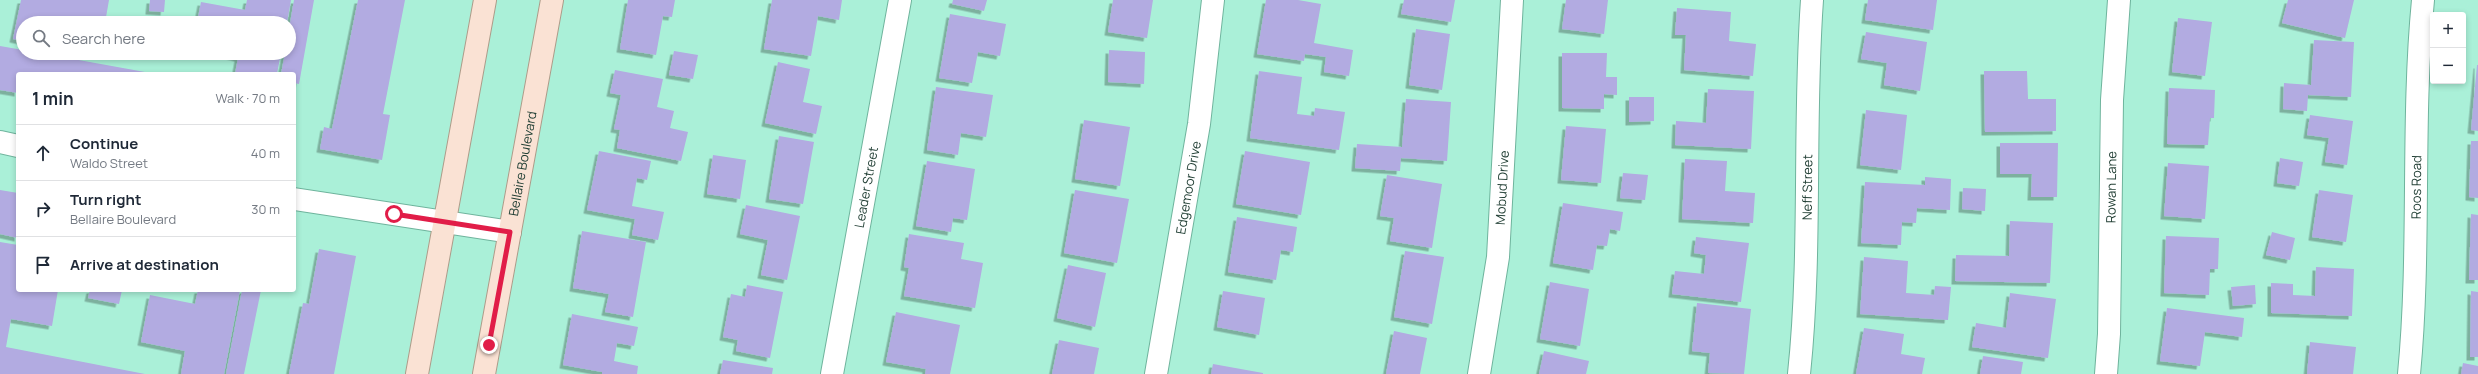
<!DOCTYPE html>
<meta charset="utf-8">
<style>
:root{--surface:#fff;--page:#f2f2f3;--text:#1f2937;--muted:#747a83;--line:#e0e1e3}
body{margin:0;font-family:Manrope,sans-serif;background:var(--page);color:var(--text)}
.controls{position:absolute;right:12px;top:12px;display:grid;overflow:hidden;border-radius:4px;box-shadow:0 2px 6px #0003}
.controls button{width:36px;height:36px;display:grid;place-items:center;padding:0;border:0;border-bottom:1px solid var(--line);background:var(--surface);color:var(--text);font:20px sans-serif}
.stop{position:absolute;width:12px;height:12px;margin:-9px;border:3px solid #e11d48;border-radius:50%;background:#fff}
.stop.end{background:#e11d48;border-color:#fff;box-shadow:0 1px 4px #0008}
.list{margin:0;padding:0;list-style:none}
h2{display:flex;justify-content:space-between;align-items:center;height:52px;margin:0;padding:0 16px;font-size:17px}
h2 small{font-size:13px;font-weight:400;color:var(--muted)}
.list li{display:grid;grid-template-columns:26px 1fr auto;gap:12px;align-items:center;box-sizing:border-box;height:56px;padding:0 16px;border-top:1px solid var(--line)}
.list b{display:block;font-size:15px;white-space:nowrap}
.list p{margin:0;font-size:13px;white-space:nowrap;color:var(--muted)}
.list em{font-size:13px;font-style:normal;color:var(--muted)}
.icon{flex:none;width:22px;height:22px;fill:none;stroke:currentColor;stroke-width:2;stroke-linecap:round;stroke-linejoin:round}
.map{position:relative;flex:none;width:2478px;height:374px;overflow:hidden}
.search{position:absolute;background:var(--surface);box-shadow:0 2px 6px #0003;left:16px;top:16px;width:280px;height:44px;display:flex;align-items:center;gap:10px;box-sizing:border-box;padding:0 14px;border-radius:22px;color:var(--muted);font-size:15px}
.panel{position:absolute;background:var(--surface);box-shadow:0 2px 6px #0003;left:16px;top:72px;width:280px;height:220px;border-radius:4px}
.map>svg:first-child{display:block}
</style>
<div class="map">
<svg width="2478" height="374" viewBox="0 0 2478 374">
<defs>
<filter id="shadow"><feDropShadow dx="-3.5" dy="3.5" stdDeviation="0" flood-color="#0004"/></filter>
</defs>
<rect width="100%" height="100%" fill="#aaf0d8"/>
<g fill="#b2abe1" filter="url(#shadow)">
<polygon points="21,0 109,0 105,23 23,23 23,41 13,39"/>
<polygon points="150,0 165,0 164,12 149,11"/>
<polygon points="247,0 291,0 287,23 197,23 201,2 245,10"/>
<polygon points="294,0 314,0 299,84 294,83 294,74 281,74 285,53 289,53 289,29"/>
<polygon points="358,0 405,0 383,114 390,115 382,160 320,149 324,127 332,129"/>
<polygon points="628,0 675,0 672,17 663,16 656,55 620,49"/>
<polygon points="772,0 842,0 839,20 818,16 811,56 764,49"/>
<polygon points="953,0 987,0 984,11 952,4"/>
<polygon points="1113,0 1153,0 1147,38 1108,32"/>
<polygon points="1266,0 1298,0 1321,4 1314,43 1353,50 1349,76 1324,72 1326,57 1305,54 1304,61 1257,54"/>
<polygon points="1404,0 1455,0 1451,22 1401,14"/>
<polygon points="1566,0 1608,0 1604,34 1562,29"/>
<polygon points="1868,0 1937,0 1933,30 1865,20"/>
<polygon points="2288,0 2354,0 2345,38 2282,23"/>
<polygon points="1677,8 1731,12 1729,41 1756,44 1753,76 1684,70 1686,35 1675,35"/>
<polygon points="950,14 1006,24 1000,56 978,52 972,83 939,78"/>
<polygon points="2178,18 2212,22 2205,76 2172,72"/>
<polygon points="1416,29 1450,34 1442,90 1409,85"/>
<polygon points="1866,32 1927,42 1920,91 1884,85 1887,63 1861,59"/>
<polygon points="2314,40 2354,42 2351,97 2308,95 2307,111 2283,109 2284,83 2311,85"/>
<polygon points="0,46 23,50 23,53 40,53 156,74 18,74 18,93 0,90"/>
<polygon points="1109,50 1145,52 1144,84 1108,82"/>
<polygon points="674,51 698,55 693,79 669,75"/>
<polygon points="218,53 281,53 277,74 235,74 238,58"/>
<polygon points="1562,53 1607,53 1606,77 1617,77 1617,95 1604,94 1604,109 1562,108"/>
<polygon points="778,62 810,69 803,102 822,106 816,134 765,123"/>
<polygon points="2477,65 2478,65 2478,131 2471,130"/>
<polygon points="615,70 663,79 657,107 674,111 670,128 688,132 681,161 617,148 620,130 614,129 621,95 610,93"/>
<polygon points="1259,71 1302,77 1297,114 1314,116 1315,108 1345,112 1339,150 1250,138"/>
<polygon points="1984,71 2027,71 2028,99 2056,99 2056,131 1985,132"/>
<polygon points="936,87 993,95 986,137 961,133 958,155 927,150"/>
<polygon points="2169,88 2215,90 2214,118 2210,118 2208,145 2167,144"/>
<polygon points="1708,89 1754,91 1751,149 1675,145 1676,121 1706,123"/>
<polygon points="1629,97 1654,97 1654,121 1629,122"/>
<polygon points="1406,99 1451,102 1447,161 1401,158 1400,171 1355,168 1357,144 1402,147"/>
<polygon points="1866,110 1907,115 1901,170 1860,165"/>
<polygon points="2310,115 2353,121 2347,165 2325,162 2329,138 2307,135"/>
<polygon points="1084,120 1130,127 1120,186 1075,179"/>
<polygon points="1566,126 1606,129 1601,183 1561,180"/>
<polygon points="779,136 814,142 803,204 769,199"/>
<polygon points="2471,141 2478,141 2478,198 2469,197"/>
<polygon points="2000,143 2058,143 2057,197 2031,197 2032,174 2000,174"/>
<polygon points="599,151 651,161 647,180 637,178 632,206 664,212 658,240 632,235 635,219 587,210"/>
<polygon points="1245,151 1310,162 1301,215 1236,204"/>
<polygon points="713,155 746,160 740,199 707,194"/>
<polygon points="2280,158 2303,162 2299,186 2277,183"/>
<polygon points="1685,159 1727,161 1725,191 1755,193 1753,223 1682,219"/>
<polygon points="927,161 975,169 967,220 953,218 951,232 916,226"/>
<polygon points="2168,163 2209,166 2205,219 2164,216"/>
<polygon points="1623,173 1648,175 1645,200 1620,198"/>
<polygon points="1387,175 1442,184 1432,248 1390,241 1394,218 1380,216"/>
<polygon points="1925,177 1951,179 1950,210 1917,208 1916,223 1902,222 1901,245 1861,243 1865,182 1925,185"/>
<polygon points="1963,188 1986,189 1985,211 1962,209"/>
<polygon points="0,190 18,193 18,238 0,234"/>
<polygon points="1075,190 1129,199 1117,263 1064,253"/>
<polygon points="2319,190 2353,195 2346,242 2312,237"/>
<polygon points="1563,203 1623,212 1620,231 1610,229 1607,246 1597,245 1593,270 1553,263"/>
<polygon points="746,205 800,216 787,280 761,275 768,240 740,234"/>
<polygon points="2471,214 2478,215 2478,280 2469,280"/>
<polygon points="1237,217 1297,227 1293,252 1281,250 1276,280 1228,272"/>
<polygon points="2010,221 2053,223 2050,283 1955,281 1956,255 2009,256"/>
<polygon points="582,231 646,242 633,317 605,312 609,294 573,288"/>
<polygon points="2272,232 2295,238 2290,260 2266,255"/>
<polygon points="909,234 964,243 961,259 983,263 975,308 904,296 909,268 904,267"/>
<polygon points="2166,236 2219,238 2218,269 2210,269 2209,295 2164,293"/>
<polygon points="1696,237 1749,243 1741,302 1672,294 1675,271 1704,274 1706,255 1694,253"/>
<polygon points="0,242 18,245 18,290 58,290 52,326 11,319 6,347 145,374 0,374"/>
<polygon points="319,249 356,256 334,374 289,374 303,303 309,304"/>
<polygon points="1405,251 1444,257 1432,324 1394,317"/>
<polygon points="1864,257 1908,261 1906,293 1934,295 1935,286 1951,287 1948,320 1860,314"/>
<polygon points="1068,265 1106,273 1095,327 1057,318"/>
<polygon points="2316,267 2354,269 2352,316 2271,313 2271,283 2293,284 2293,295 2315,296"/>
<polygon points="1550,282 1589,289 1580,346 1540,339"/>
<polygon points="747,285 783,292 770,358 736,351 738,340 723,337 731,294 745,297"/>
<polygon points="2255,285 2256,304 2233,306 2231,287"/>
<polygon points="90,290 122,290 119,304 88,298"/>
<polygon points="198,290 240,290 224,374 181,374 185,351 141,342 150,295 195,304"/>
<polygon points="242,290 261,290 244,374 226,374"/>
<polygon points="1223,291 1265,298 1259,335 1217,327"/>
<polygon points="2471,291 2478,292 2478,357 2470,357"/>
<polygon points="2010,293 2056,299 2048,358 1972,347 1976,323 2006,328"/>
<polygon points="1697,303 1751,309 1744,374 1708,373 1710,353 1692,351"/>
<polygon points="2167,308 2244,318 2242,337 2205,332 2200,366 2160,361"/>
<polygon points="896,312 960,325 950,374 925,374 926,369 886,362"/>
<polygon points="572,314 638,327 634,346 617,343 614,361 638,366 637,374 602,374 602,372 563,365"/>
<polygon points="1864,328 1904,334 1901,354 1925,358 1922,374 1856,374"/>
<polygon points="1394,331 1427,338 1420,374 1386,374"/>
<polygon points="1059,340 1099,348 1094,374 1052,374"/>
<polygon points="2310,342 2356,347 2353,374 2307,374"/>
<polygon points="1544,351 1589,361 1586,374 1539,374"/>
<polygon points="1983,356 2023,362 2021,374 1980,374"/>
<polygon points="723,360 773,368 772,374 720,374"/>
<polygon points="2463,363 2478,366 2478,374 2461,374"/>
<polygon points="1213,364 1263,373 1263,374 1211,374"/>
</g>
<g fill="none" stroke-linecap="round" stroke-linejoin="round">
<defs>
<g id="minor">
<polyline points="0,142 18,146"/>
<polyline points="294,199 510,232"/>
<path id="s1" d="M832,374L900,0"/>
<path id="s2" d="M1156,374L1199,124L1213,0"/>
<path id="s3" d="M1479,374L1498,257L1512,0"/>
<path id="s4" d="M1799,374C1812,250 1803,125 1812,0"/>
<path id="s5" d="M2106,374L2109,334L2112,100L2119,0"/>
<path id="s6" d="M2409,374C2421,250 2411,124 2423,0"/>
</g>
<g id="major">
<polyline points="417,374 485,0"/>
<path id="s7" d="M484,374L552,0"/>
</g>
</defs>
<use href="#minor" stroke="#6fb49d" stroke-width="24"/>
<use href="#major" stroke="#ad9c8a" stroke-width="24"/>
<use href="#minor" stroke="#fff" stroke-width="22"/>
<use href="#major" stroke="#fae2d4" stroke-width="22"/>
</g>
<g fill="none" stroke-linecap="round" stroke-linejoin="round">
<polyline stroke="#e11d48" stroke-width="5" points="394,214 510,232 489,345"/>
</g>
<g text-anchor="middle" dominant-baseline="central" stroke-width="3" stroke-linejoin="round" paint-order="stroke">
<g font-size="13" fill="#234036" stroke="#fff">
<text stroke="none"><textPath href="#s7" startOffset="214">Bellaire Boulevard</textPath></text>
<text stroke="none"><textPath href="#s1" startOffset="190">Leader Street</textPath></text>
<text stroke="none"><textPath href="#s4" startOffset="187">Neff Street</textPath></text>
<text stroke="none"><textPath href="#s5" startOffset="187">Rowan Lane</textPath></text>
<text stroke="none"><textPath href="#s6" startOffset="187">Roos Road</textPath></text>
<text stroke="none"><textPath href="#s2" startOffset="189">Edgemoor Drive</textPath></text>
<text stroke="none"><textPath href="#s3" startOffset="188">Mobud Drive</textPath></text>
</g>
</g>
</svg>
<div class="controls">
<button>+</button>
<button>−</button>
</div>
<div class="stop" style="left:394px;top:214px"></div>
<div class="stop end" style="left:489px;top:345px"></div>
<div class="search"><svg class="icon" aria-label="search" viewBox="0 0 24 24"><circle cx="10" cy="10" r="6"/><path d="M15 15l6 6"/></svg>Search here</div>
<section class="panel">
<h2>1 min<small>Walk · 70 m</small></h2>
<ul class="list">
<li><svg class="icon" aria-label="ahead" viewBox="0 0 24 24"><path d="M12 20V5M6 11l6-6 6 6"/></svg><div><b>Continue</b><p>Waldo Street</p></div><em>40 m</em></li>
<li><svg class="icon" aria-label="right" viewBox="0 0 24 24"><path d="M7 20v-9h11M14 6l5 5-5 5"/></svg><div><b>Turn right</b><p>Bellaire Boulevard</p></div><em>30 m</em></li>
<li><svg class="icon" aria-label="arrive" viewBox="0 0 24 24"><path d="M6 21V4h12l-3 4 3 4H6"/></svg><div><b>Arrive at destination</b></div></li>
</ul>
</section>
</div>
